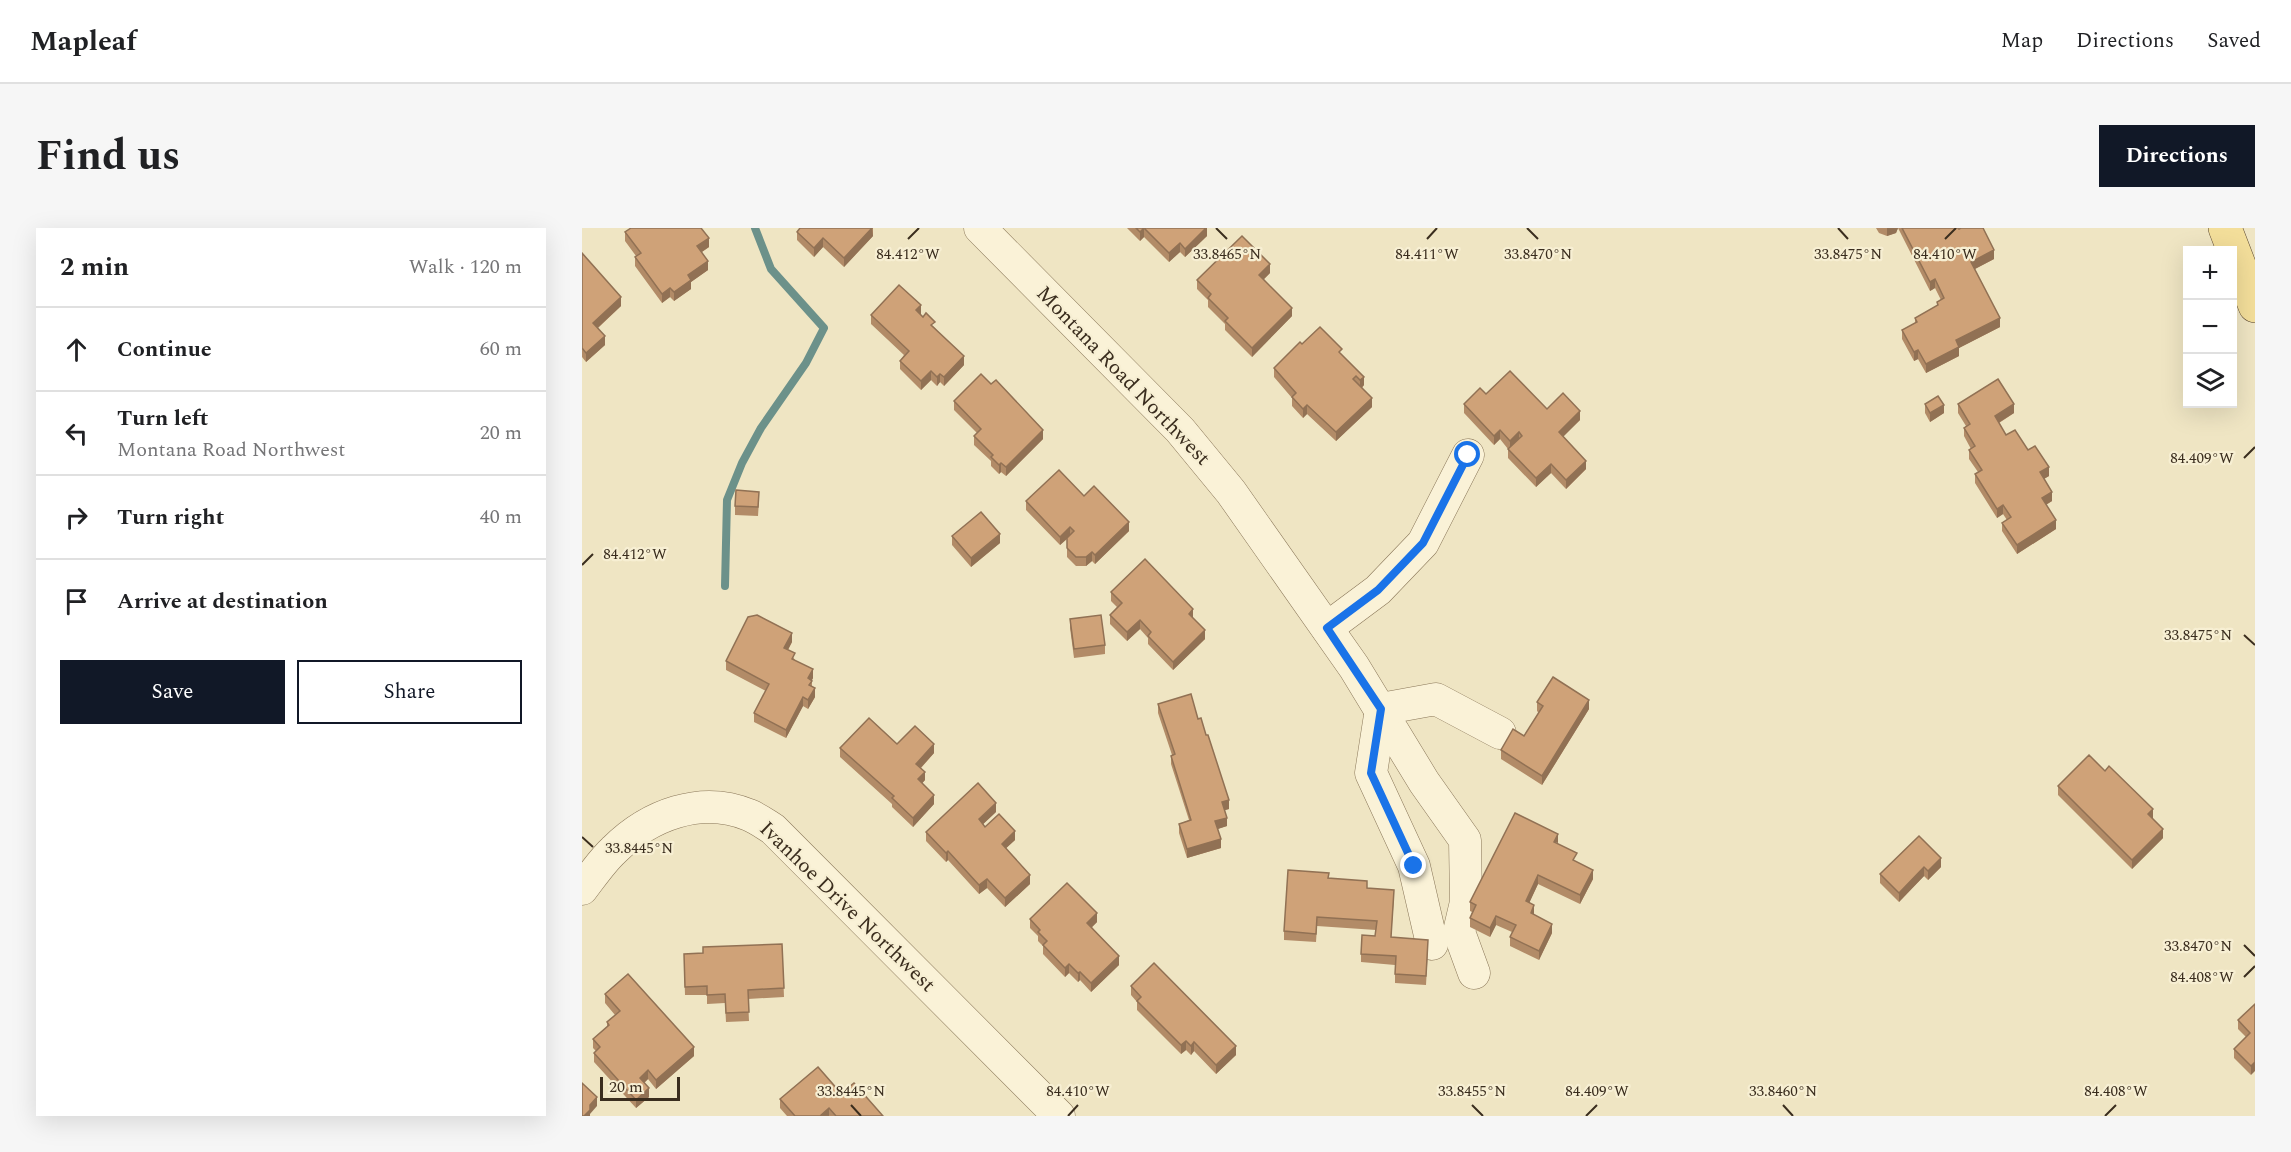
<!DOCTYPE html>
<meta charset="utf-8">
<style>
:root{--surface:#fff;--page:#f6f6f6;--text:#202124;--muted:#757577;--line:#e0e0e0;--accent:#111827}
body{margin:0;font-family:Spectral,serif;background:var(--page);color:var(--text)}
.controls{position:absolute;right:18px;top:18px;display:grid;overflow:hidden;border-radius:0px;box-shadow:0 6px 24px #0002}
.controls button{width:54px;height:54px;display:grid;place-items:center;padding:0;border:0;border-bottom:2px solid var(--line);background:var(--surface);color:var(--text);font:30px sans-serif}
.scale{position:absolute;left:18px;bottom:15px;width:80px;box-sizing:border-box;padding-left:6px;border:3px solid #3a2d1e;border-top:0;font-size:16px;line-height:21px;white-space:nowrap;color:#3a2d1e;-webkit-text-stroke:4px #f7efd3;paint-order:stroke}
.stop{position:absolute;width:18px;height:18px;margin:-14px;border:4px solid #1a73e8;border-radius:50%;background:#fff}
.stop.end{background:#1a73e8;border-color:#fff;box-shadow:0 2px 6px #0008}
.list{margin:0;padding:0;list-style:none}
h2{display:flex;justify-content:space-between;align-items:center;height:78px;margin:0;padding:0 24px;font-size:26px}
h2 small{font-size:20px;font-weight:400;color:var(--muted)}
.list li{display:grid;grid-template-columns:39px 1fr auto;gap:18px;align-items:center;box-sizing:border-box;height:84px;padding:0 24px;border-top:2px solid var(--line)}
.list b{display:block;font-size:22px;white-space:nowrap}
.list p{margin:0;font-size:20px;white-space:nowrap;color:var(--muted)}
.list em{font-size:20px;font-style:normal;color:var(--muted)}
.actions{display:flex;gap:12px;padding:18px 24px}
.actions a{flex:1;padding:14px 0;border:2px solid var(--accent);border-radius:0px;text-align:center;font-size:21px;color:var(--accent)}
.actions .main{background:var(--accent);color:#fff}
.icon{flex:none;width:33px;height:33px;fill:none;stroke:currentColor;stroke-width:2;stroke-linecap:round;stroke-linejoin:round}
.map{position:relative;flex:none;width:1673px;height:888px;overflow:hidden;border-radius:0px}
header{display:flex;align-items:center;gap:36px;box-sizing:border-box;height:84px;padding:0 30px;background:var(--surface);border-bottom:2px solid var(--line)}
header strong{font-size:28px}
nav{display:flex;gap:33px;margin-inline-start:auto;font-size:21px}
.intro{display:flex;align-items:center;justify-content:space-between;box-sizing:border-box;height:144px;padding:0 36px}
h1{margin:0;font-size:42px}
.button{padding:15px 27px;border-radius:0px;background:var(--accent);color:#fff;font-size:21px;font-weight:700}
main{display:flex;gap:36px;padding:0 36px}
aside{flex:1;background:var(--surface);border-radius:0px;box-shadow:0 6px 24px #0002}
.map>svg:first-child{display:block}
</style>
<header>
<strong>Mapleaf</strong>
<nav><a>Map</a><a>Directions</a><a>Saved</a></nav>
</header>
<div class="intro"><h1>Find us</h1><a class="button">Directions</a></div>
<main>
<aside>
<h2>2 min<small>Walk · 120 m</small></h2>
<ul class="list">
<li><svg class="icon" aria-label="ahead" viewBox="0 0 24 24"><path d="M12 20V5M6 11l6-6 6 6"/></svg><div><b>Continue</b></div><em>60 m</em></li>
<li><svg class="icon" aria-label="left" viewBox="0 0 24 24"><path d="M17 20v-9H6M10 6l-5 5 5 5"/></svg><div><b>Turn left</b><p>Montana Road Northwest</p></div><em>20 m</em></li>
<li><svg class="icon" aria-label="right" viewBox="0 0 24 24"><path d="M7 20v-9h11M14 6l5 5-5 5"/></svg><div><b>Turn right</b></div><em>40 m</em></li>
<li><svg class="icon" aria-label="arrive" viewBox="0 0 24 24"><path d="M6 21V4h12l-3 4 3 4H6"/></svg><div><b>Arrive at destination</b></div></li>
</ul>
<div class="actions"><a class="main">Save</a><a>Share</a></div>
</aside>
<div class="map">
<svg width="1673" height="888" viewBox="0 0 1673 888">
<rect width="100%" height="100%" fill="#efe5c3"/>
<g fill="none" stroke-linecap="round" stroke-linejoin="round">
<polyline stroke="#6c918a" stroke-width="8" points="143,358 145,272 160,235 179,200 224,135 242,100 189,41 173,0"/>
<defs>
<g id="minor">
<polyline points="398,0 598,202 649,264 772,439 842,554 883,612 884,674 877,704 892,745"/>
<polyline points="745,400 796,362 841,315 886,227"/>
<polyline points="799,481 789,545 832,638 850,716"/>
<polyline points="799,481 854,471 918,505"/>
<path d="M0,661C10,648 20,633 32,622C67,587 119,567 167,587C175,590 183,596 191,601L477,888"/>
</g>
<polyline id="major" points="1643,0 1673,78"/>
</defs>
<use href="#minor" stroke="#8a7759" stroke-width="33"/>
<use href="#major" stroke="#58442e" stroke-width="34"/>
<use href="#minor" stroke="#faf2d7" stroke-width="32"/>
<use href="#major" stroke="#f3de9a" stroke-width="33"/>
</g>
<g fill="#b28b67">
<polygon points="291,0 291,8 262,39 241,19 232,29 215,12 215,4"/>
<polygon points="545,0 625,0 625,8 603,29 598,24 587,34 562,9 558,13"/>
<polygon points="1294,0 1376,0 1412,31 1393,41 1418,99 1377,120 1377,128 1344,145 1336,131 1332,133 1320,111 1320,102 1333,95 1333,90 1355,78 1355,74 1359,72 1353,60 1348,63 1316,0 1314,5 1305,8 1297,5"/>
<polygon points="43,4 127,19 120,24 126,42 109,54 109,61 92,73 88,69 80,75 53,38 53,29 54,28 43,13"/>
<polygon points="0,25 39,78 16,100 23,117 4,134 0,129"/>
<polygon points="688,45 682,51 710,88 670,129 643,102 643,96 626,79 626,72 615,61 615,52"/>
<polygon points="338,86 353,100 382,137 362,158 358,154 355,158 349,152 339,162 318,141 318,133 322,127 289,96 289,87"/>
<polygon points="720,116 760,127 782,149 782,157 780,160 790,179 754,213 725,186 721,190 710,178 710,170 692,149 692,140"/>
<polygon points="904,166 965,181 998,192 981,208 1004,241 984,261 969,245 954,259 926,230 926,221 918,211 912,217 882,185 882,176"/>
<polygon points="372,173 461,211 424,248 419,244 417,246 409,238 409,233 392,217 392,208 395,205 372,182"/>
<polygon points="1343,176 1362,185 1348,194 1343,185"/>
<polygon points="1376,176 1432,185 1417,195 1424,207 1446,222 1467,248 1462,251 1470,273 1464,277 1474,301 1435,326 1420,303 1420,295 1425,292 1421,286 1415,290 1393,255 1393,246 1396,244 1387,231 1387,222 1389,221 1382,208 1382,200 1384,198 1376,185"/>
<polygon points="502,268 547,303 513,336 510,333 504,338 494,338 485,329 485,311 478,317 444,282 444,273"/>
<polygon points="177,273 176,288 153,287 153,278"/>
<polygon points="370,308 418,315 389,339 370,317"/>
<polygon points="529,364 611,390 623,411 591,442 566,416 566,410 558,401 545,413 528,396 528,387 535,379 529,373"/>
<polygon points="488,391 523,417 523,426 492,430 488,400"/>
<polygon points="210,414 206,422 213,432 231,450 230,452 230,459 233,469 226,481 221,478 204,510 172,494 172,485 184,463 144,442 144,433"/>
<polygon points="955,474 1007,481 960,557 919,531 919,522 942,508 957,485 955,483"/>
<polygon points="576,476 616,491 647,581 642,582 645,598 635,601 639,620 605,630 597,605 597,596 607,592 589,536 589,528 590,527 576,485"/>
<polygon points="315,516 352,525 339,540 343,552 340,555 352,576 331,599 310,579 310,576 258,529 258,520"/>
<polygon points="1523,543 1571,590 1570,591 1581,610 1550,641 1476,567 1476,558"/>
<polygon points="414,584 401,596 403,599 433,612 424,620 448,656 423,679 405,660 397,666 366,632 364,634 344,613 344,604"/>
<polygon points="1337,608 1359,639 1346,652 1342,648 1317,674 1298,655 1298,646"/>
<polygon points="976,616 1011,651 998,676 956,656 947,675 952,686 970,705 957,732 928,718 928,709 930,704 914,697 908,709 888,699 888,690 890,684 888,683 888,674"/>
<polygon points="747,650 785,660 812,670 809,709 846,721 844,757 813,755 813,737 779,734 779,726 793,708 794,702 735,698 734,714 702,712 702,703"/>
<polygon points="448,691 515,694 510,699 537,737 509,764 498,752 496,754 487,745 483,749 461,726 461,718 456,713 456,708 448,700"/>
<polygon points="200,716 202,769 166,771 167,793 144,794 143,775 125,776 125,767 103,767 102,735 121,725"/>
<polygon points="549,758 654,827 634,846 612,823 609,827 604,822 599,826 555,782 555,774 549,767"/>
<polygon points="23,766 112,828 74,861 66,851 62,855 67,869 54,880 12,834 12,825 14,823 11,820 11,811 25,799 25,794 33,787 23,775"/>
<polygon points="1673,776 1669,847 1652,830 1652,821 1664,809 1656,801 1656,792"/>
<polygon points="257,867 301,888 205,888 198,880 198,871"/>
</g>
<g fill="#917154">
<polygon points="290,0 291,8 262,39 262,30"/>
<polygon points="562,0 562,9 558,13 558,4"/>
<polygon points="624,0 625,0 625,8 603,29 603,21"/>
<polygon points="1305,0 1316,0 1314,5 1305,8"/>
<polygon points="127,10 127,19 115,27 115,18"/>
<polygon points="241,10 241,19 232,29 232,20"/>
<polygon points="598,15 598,24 587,34 587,25"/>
<polygon points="1412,22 1412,31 1389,43 1389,34"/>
<polygon points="126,33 126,42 109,54 109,61 92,73 92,64 106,47"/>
<polygon points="688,36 688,45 677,56 677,47"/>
<polygon points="1353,51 1353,60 1348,63 1348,54"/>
<polygon points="88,60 88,69 80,75 80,66"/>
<polygon points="39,69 39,78 11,104 11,95"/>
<polygon points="339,77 339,86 334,91 334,82"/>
<polygon points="710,80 710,88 670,129 670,120"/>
<polygon points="1418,90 1418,99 1377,120 1377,128 1344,145 1344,136 1374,112"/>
<polygon points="23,108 23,117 4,134 4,125"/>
<polygon points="1336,122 1336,131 1332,133 1332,124"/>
<polygon points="382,128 382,137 362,158 362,149"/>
<polygon points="349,143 349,152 339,162 339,153"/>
<polygon points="358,146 358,154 355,158 355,149"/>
<polygon points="782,149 782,157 778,161 778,152"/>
<polygon points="790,170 790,179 754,213 754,204"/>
<polygon points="1432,176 1432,185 1413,197 1413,188"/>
<polygon points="725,177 725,186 721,190 721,181"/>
<polygon points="1362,177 1362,185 1348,194 1348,185"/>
<polygon points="998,183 998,192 977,213 977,204"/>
<polygon points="461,202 461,211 424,248 424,239"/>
<polygon points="918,202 918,211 912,217 912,208"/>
<polygon points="937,204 937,213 928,222 928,213"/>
<polygon points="1004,233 1004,241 984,261 984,252"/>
<polygon points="419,235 419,244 417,246 417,237"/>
<polygon points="969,236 969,245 954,259 954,250"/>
<polygon points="1467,239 1467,248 1458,253 1458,244"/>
<polygon points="1470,264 1470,273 1460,279 1460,270"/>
<polygon points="1421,277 1421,286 1415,290 1415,281"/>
<polygon points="1474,292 1474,301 1435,326 1435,317"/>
<polygon points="547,294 547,303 513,336 513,327"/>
<polygon points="488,299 488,308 478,317 478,309"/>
<polygon points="418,306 418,315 389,339 389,330"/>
<polygon points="510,324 510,333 504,338 504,329"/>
<polygon points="611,381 611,390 607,386"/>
<polygon points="558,392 558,401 545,413 545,404"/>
<polygon points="623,402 623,411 591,442 591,434"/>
<polygon points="210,405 210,414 202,429 202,420"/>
<polygon points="231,441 231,450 226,459 226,450"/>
<polygon points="233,460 233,469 226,481 226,472"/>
<polygon points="221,469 221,478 204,510 204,502"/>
<polygon points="1007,472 1007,481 960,557 960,548"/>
<polygon points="352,516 352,525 334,545 334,536"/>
<polygon points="343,544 343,552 336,560 336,551"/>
<polygon points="352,567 352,576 331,599 331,590"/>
<polygon points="647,572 647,581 640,583 640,574"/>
<polygon points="414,575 414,584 397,600 397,591"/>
<polygon points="1571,581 1571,590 1566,595 1566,586"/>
<polygon points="645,590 645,598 633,602 633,593"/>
<polygon points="1581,601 1581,610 1550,641 1550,632"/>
<polygon points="433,603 433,612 420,624 420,616"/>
<polygon points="976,606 976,615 972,614"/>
<polygon points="639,611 639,620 605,630 605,621"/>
<polygon points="366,623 366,632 364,634 364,625"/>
<polygon points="1359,630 1359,639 1346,652 1346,643"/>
<polygon points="1342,639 1342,648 1317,674 1317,665"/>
<polygon points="1011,642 1011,651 998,676 998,667"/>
<polygon points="448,647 448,656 423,679 423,670"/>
<polygon points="956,647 956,656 944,682 944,673"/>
<polygon points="405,651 405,660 397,666 397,657"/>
<polygon points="952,677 952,686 949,694 949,685"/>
<polygon points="515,685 515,694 505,704 505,695"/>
<polygon points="914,688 914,697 908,709 908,700"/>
<polygon points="970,696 970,705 957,732 957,723"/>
<polygon points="537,728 537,737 509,764 509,755"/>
<polygon points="487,736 487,745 483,749 483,740"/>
<polygon points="498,744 498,752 496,754 496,745"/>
<polygon points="604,813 604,822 599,826 599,817"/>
<polygon points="612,814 612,823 609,827 609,818"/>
<polygon points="654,818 654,827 634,846 634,837"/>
<polygon points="112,819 112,828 74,861 74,852"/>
<polygon points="1673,834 1673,843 1669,847 1669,838"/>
<polygon points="66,842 66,851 58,859 58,850"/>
<polygon points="67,860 67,869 54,880 54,872"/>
<polygon points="15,869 15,878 8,886 8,888 2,888 8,877"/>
<polygon points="247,880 247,888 238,888"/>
</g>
<g fill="#cfa278" stroke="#917154" stroke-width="1.5">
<polygon points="49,0 119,0 127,10 115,18 126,33 106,47 109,52 92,64 88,60 80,66 53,29 59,25 43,4"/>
<polygon points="218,0 290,0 262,30 241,10 232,20 215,4"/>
<polygon points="554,0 562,0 558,4"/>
<polygon points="562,0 624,0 603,21 598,15 587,25"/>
<polygon points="1320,0 1376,0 1377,1 1379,0 1401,0 1412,22 1389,34 1418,90 1374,112 1377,119 1344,136 1336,122 1332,124 1320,102 1335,94 1333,90 1356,77 1355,74 1362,70 1353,51 1348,54"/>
<polygon points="660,8 688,36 677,47 710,80 670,120 643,93 646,90 626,70 629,66 615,52"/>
<polygon points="0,25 39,69 11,95 23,108 4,125 0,120"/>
<polygon points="317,57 339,77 334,82 341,89 344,85 353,94 349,97 382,128 362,149 358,146 355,149 349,143 339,153 318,133 327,123 289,87"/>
<polygon points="738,99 760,121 757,124 782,149 778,152 774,148 771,151 790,170 754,204 725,177 721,181 710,169 714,165 692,140 718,114 720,116"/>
<polygon points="928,143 965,181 981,165 998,183 977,204 1004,233 984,252 969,236 954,250 926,221 940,208 937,204 928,213 918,202 912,208 882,176 898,160 904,166"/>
<polygon points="399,146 409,156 414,152 461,202 424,239 419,235 417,237 409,229 411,227 392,208 399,201 372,173"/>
<polygon points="1416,151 1432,176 1413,188 1424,207 1433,202 1446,222 1453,218 1467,239 1458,244 1470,264 1460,270 1474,292 1435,317 1420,295 1429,289 1421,277 1415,281 1393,246 1400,242 1387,222 1393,218 1382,200 1388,196 1376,176"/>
<polygon points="1356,168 1362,177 1348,185 1343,176"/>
<polygon points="477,242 502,268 512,258 547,294 513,327 510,324 504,329 494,329 485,320 485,310 492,303 488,299 478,309 444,273"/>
<polygon points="154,262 177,264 176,279 153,278"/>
<polygon points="399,284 418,306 389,330 370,308"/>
<polygon points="563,331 611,381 607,386 623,402 591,434 566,408 569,404 558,392 545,404 528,387 540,375 529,364"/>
<polygon points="175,387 210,405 202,420 213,425 210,431 231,441 226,450 230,453 227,457 233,460 226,472 221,469 204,502 172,485 187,456 144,433 166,389"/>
<polygon points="519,387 523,417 492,421 488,391"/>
<polygon points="971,449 1007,472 960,548 919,522 931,501 942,508 961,478 955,474"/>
<polygon points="609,466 616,491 619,490 624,507 626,507 647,572 640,574 645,590 633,593 639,611 605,621 597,596 609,592 589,528 593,526 576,476"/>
<polygon points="287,490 315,516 333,498 352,516 334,536 343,544 336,551 352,567 331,590 310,570 312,568 258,520"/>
<polygon points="1507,527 1523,543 1527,538 1571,581 1566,586 1581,601 1550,632 1476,558"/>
<polygon points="396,555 414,575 397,591 403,599 417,586 433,603 420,616 448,647 423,670 405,651 397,657 366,623 364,625 344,604"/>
<polygon points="933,585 976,606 972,614 995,625 991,632 1011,642 998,667 956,647 944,673 952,677 949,685 970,696 957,723 928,709 934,697 914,688 908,700 888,690 894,677 888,674"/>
<polygon points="1337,608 1359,630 1346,643 1342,639 1317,665 1298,646"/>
<polygon points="706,642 747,645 746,650 785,653 785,660 812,662 809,709 846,712 844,748 813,746 814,728 779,726 780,707 793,708 795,693 735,689 734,706 702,703"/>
<polygon points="485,655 515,685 505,695 537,728 509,755 498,744 496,745 487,736 483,740 461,717 465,713 456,704 458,702 448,691"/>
<polygon points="200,716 202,760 166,762 167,784 144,785 143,766 125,767 125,758 103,759 102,726 121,725 121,719"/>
<polygon points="572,735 654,818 634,837 612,814 609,818 604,813 599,817 555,773 559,769 549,758"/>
<polygon points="46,746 112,819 74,852 66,842 58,850 67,860 54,872 12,825 18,819 11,811 27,797 25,794 38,783 23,766"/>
<polygon points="1673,776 1673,834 1669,838 1652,821 1668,805 1656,792"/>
<polygon points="236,839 257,863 255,865 257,867 272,855 301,888 254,888 247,880 238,888 213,888 198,871"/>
<polygon points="0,855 15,869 8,877 8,882 2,888 0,888"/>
</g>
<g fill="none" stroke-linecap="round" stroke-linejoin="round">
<polyline stroke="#1a73e8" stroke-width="8" points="832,638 789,545 799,481 745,400 796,362 841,315 886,227"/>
</g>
<path fill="none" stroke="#3a2d1e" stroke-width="2" d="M634,0L645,11M945,0L956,11M1256,0L1266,11M326,11L337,0M845,11L855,0M1363,11L1374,0M1662,230L1673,219M0,337L11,326M1662,407L1673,417M0,609L11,619M1662,717L1673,728M1662,749L1673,738M269,877L279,888M890,877L901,888M1201,877L1211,888M486,888L496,877M1004,888L1015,877M1523,888L1534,877"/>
<g text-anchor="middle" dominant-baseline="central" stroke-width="4.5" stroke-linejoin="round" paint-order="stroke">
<g font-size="21" fill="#3a2d1e" stroke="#f7efd3">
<text transform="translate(541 148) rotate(46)">Montana Road Northwest</text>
<text transform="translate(265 679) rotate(44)">Ivanhoe Drive Northwest</text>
</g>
</g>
<g font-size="15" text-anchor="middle" fill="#3a2d1e" stroke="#f7efd3" stroke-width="4.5" stroke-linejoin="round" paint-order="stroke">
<text x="326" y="31">84.412°W</text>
<text x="645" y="31">33.8465°N</text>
<text x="845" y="31">84.411°W</text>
<text x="956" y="31">33.8470°N</text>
<text x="1266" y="31">33.8475°N</text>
<text x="1363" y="31">84.410°W</text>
<text x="1620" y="235">84.409°W</text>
<text x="53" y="331">84.412°W</text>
<text x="1616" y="412">33.8475°N</text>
<text x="57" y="625">33.8445°N</text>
<text x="1616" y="723">33.8470°N</text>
<text x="1620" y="754">84.408°W</text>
<text x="1015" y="868">84.409°W</text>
<text x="269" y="868">33.8445°N</text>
<text x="496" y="868">84.410°W</text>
<text x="890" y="868">33.8455°N</text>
<text x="1201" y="868">33.8460°N</text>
<text x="1534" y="868">84.408°W</text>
</g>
</svg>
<div class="controls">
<button>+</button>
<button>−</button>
<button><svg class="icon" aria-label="layers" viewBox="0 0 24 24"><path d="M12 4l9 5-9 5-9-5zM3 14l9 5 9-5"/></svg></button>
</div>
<div class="scale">20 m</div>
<div class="stop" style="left:886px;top:227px"></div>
<div class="stop end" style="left:832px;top:638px"></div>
</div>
</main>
